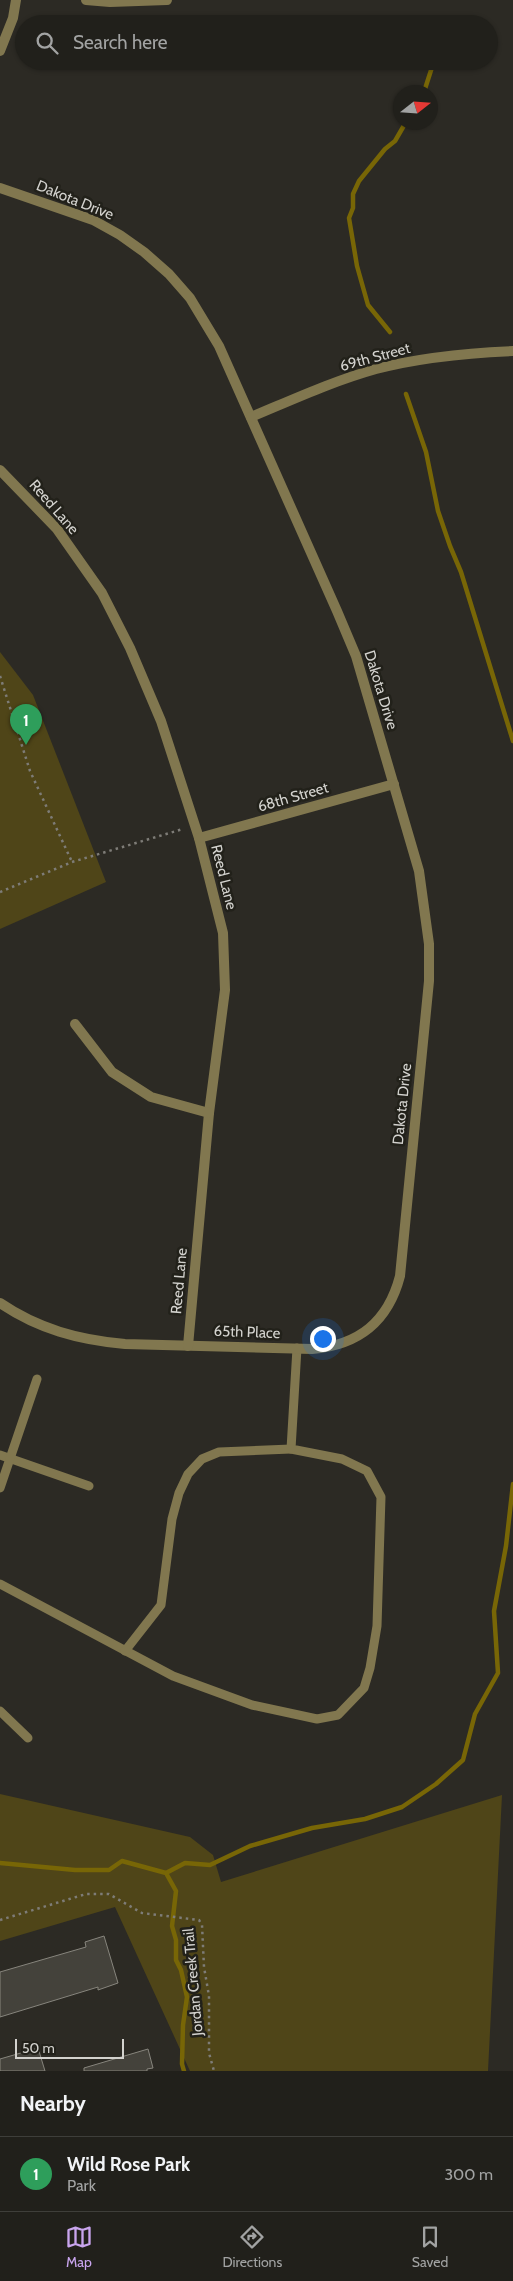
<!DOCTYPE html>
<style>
:root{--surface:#21201b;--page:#2d2d28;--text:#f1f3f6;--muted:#a2a3a3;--line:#3e3e3a;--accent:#c9a5ee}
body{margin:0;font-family:Cabin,sans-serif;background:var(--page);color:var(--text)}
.compass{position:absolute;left:393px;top:85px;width:45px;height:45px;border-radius:50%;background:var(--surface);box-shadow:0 1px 4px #0004;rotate:73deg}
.scale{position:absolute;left:15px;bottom:12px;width:109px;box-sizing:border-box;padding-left:5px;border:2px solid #d3d2ce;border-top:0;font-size:14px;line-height:18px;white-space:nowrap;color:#d3d2ce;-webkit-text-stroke:4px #22211a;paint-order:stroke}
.you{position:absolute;left:322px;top:1338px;width:18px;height:18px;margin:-12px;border:4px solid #fff;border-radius:50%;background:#1a73e8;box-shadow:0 0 0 8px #1a73e833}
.badge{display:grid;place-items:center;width:32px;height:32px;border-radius:50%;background:var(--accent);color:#fff;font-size:16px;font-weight:700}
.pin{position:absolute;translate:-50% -41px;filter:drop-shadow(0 1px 2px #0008)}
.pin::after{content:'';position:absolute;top:26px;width:18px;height:15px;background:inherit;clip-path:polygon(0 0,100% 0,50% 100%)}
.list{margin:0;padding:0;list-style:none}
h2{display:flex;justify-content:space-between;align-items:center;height:65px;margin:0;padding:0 20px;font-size:21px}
h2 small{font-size:16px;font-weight:400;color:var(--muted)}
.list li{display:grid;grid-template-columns:32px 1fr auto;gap:15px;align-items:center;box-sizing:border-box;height:75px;padding:0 20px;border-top:1px solid var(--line)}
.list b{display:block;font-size:19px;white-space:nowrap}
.list p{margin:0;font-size:16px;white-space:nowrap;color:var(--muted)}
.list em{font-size:16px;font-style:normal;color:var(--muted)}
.icon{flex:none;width:28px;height:28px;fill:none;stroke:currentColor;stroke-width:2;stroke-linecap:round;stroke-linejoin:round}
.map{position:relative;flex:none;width:513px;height:2071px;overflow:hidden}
.search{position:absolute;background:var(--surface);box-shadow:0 1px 4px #0004;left:15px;right:15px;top:15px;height:55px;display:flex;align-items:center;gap:12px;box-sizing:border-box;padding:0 18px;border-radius:28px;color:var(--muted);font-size:19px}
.sheet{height:140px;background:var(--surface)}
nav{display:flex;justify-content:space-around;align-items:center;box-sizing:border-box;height:70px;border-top:1px solid var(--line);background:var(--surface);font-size:14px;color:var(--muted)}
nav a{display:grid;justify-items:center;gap:2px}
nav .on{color:var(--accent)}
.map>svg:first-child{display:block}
</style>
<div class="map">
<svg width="513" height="2071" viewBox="0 0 513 2071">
<rect width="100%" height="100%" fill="#2c2a24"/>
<g fill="#4f4518">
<polygon points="0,652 33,695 106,882 0,929"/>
<polygon points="0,1794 190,1837 213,1855 221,1882 502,1795 488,2071 190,2071 115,1907 0,1941"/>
</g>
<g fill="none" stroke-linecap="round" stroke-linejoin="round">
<g stroke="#786606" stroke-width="4.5">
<polyline points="441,24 441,21"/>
<polyline points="424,92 434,61"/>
<polyline points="390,332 368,305 357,266 349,218 353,208 353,194 359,181 385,149 395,141 406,122"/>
<polyline points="406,394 426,452 438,511 450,546 461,572 513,741"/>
<polyline points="0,1863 75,1870 109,1870 122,1861 166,1873 176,1891 172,1926 176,1940 176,1960 181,1970 187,1997 183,2025 182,2064 184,2071"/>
<polyline points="166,1873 185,1863 210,1865 250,1846 312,1828 365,1819 402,1807 436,1784 463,1760 475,1714 498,1673 494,1611 506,1546 513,1484"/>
</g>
</g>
<g fill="#44423b" stroke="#87857d">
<polygon points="104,1936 118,1983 98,1990 98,1987 0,2017 0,1972 86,1947 85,1942"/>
<polygon points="38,2048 45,2071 0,2071 0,2059"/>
<polygon points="148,2049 153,2068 147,2069 147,2071 84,2071 84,2068"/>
</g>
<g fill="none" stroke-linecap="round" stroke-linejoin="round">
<g stroke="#7e7c77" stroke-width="2.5" stroke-dasharray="2.5 4" stroke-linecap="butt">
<polyline points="0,676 30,771 72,862"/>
<polyline points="0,892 72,862 183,829"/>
<polyline points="0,1920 86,1894 109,1894 142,1913 199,1920 202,1925 204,1967 209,1996 209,2053 214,2071"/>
</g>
<g stroke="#81774f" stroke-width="9">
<polyline points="0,1455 89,1486"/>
<polyline points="0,1488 37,1379"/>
<polyline points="0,1584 173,1676 252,1705 317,1719 338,1715 364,1688 370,1668 377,1626 381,1497 367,1471 342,1459 291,1449 297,1348"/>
<polyline points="125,1651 161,1605 172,1519 179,1493 188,1474 202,1459 219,1452 291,1449"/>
<polyline points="0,1711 28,1738"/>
</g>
<g stroke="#81774f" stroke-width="10">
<polyline points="86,0 110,2 167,0"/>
<polyline points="0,51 13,18 16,0"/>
<path d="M0,188L93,220L120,235L144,252L169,274L190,298L219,346L337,611L356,656L419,871L429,944V981L400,1276C388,1322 359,1345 312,1349L125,1344C79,1340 38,1329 0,1303"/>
<path d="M251,417C292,400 333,381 376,369C421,357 467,353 513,351"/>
<polyline points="0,470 57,529 102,593 130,648 161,721 199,838 223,933 225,990 209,1113 188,1346"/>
<polyline points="199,838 394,784"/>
<polyline points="75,1024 112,1072 151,1097 209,1113"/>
</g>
</g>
<g text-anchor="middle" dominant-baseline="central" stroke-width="5" stroke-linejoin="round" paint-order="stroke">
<g font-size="15" fill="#d3d2ce" stroke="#22211a">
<text transform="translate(75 200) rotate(22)">Dakota Drive</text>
<text transform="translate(375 357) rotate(-15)">69th Street</text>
<text transform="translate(54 507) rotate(49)">Reed Lane</text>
<text transform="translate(381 690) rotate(73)">Dakota Drive</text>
<text transform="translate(293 797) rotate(-16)">68th Street</text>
<text transform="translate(224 877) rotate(76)">Reed Lane</text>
<text transform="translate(402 1104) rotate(-84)">Dakota Drive</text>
<text transform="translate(179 1281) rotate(-85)">Reed Lane</text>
<text transform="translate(247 1332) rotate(2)">65th Place</text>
<text transform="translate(193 1982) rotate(-95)">Jordan Creek Trail</text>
</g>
</g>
</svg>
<svg class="compass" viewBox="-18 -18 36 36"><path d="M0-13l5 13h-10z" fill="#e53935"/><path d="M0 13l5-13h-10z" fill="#a2a3a3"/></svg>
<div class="scale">50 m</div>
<div class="you"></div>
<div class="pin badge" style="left:26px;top:745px;background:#2e9e5b">1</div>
<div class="search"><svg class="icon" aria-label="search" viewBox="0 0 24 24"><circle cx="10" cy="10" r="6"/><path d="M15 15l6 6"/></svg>Search here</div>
</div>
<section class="sheet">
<h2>Nearby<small></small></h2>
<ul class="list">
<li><span class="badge" style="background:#2e9e5b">1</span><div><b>Wild Rose Park</b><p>Park</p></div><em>300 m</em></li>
</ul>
</section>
<nav>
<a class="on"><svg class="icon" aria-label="map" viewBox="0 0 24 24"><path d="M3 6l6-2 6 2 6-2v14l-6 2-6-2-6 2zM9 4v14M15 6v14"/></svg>Map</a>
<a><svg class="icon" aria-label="directions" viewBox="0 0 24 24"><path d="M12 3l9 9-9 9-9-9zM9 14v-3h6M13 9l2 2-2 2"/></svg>Directions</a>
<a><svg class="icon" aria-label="saved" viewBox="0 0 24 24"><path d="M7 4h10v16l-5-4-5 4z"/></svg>Saved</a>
</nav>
